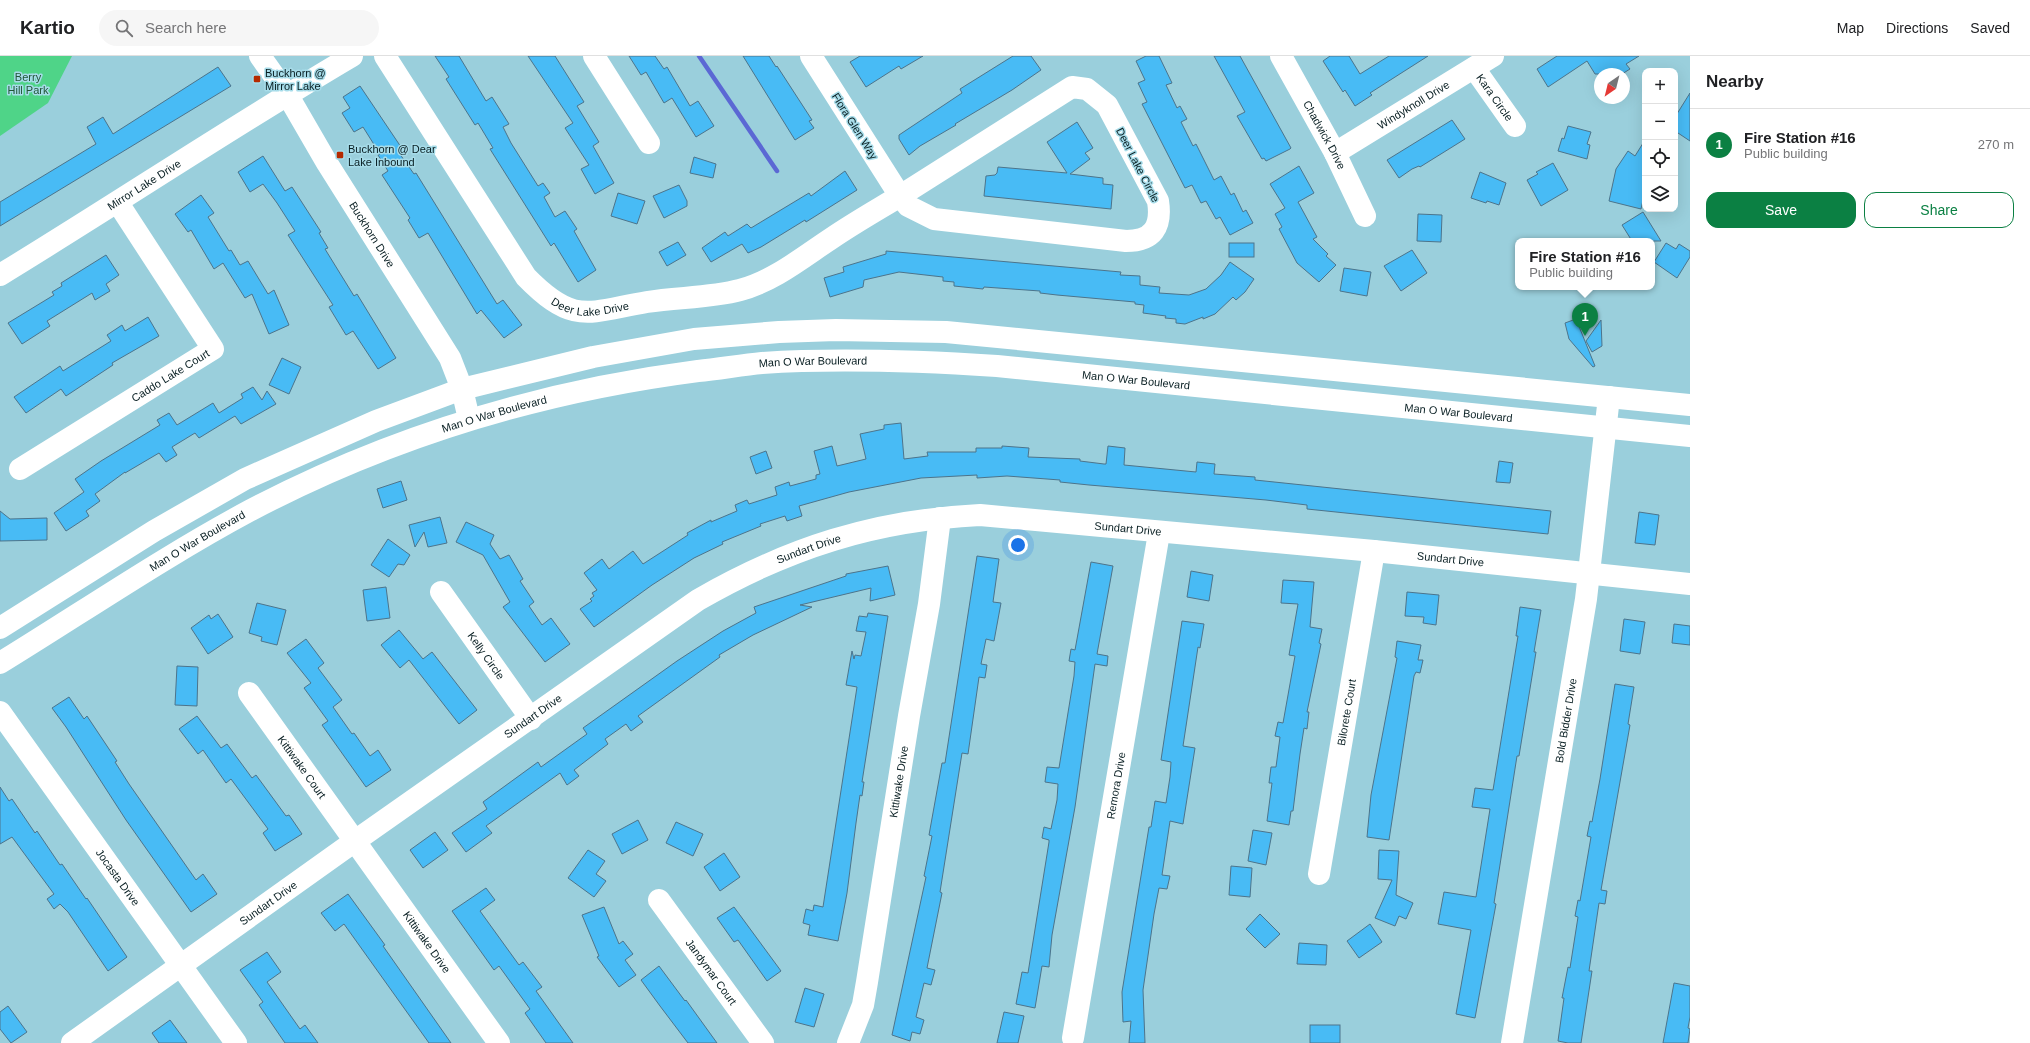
<!DOCTYPE html>
<meta charset="utf-8">
<style>
:root{--surface:#fff;--page:#f6f6f6;--text:#202124;--muted:#757577;--line:#e0e0e0;--accent:#0b8043}
body{margin:0;font-family:Arial,sans-serif;background:var(--page);color:var(--text)}
.controls{position:absolute;right:12px;top:12px;display:grid;overflow:hidden;border-radius:8px;box-shadow:0 4px 16px #0002}
.controls button{width:36px;height:36px;display:grid;place-items:center;padding:0;border:0;border-bottom:1px solid var(--line);background:var(--surface);color:var(--text);font:20px sans-serif}
.compass{position:absolute;left:1594px;top:12px;width:36px;height:36px;border-radius:50%;background:var(--surface);box-shadow:0 4px 16px #0002;rotate:215deg}
.you{position:absolute;left:1018px;top:489px;width:14px;height:14px;margin:-10px;border:3px solid #fff;border-radius:50%;background:#1a73e8;box-shadow:0 0 0 6px #1a73e833}
.badge{display:grid;place-items:center;width:26px;height:26px;border-radius:50%;background:var(--accent);color:#fff;font-size:13px;font-weight:700}
.pin{position:absolute;translate:-50% -33px;filter:drop-shadow(0 1px 2px #0008)}
.pin::after{content:'';position:absolute;top:21px;width:14px;height:12px;background:inherit;clip-path:polygon(0 0,100% 0,50% 100%)}
.popup{position:absolute;left:1515px;top:182px;width:140px;height:52px;box-sizing:border-box;display:grid;place-content:center;border-radius:8px;background:var(--surface);filter:drop-shadow(0 1px 3px #0005);font-size:13px;white-space:nowrap;color:var(--muted)}
.popup b{font-size:15px;color:var(--text)}
.popup::after{content:'';position:absolute;left:50%;top:100%;margin-left:-8px;border:8px solid transparent;border-top-color:var(--surface)}
.list{margin:0;padding:0;list-style:none}
h2{display:flex;justify-content:space-between;align-items:center;height:52px;margin:0;padding:0 16px;font-size:17px}
h2 small{font-size:13px;font-weight:400;color:var(--muted)}
.list li{display:grid;grid-template-columns:26px 1fr auto;gap:12px;align-items:center;box-sizing:border-box;height:72px;padding:0 16px;border-top:1px solid var(--line)}
.list b{display:block;font-size:15px;white-space:nowrap}
.list p{margin:0;font-size:13px;white-space:nowrap;color:var(--muted)}
.list em{font-size:13px;font-style:normal;color:var(--muted)}
.actions{display:flex;gap:8px;padding:12px 16px}
.actions a{flex:1;padding:9px 0;border:1px solid var(--accent);border-radius:12px;text-align:center;font-size:14px;color:var(--accent)}
.actions .main{background:var(--accent);color:#fff}
.icon{flex:none;width:22px;height:22px;fill:none;stroke:currentColor;stroke-width:2;stroke-linecap:round;stroke-linejoin:round}
.map{position:relative;flex:none;width:1690px;height:987px;overflow:hidden}
header{display:flex;align-items:center;gap:24px;box-sizing:border-box;height:56px;padding:0 20px;background:var(--surface);border-bottom:1px solid var(--line)}
header strong{font-size:19px}
nav{display:flex;gap:22px;margin-inline-start:auto;font-size:14px}
.search{width:280px;height:36px;background:var(--page);display:flex;align-items:center;gap:10px;box-sizing:border-box;padding:0 14px;border-radius:22px;color:var(--muted);font-size:15px}
main{display:flex}
aside{flex:1;background:var(--surface)}
.map>svg:first-child{display:block}
</style>
<header>
<strong>Kartio</strong>
<div class="search"><svg class="icon" aria-label="search" viewBox="0 0 24 24"><circle cx="10" cy="10" r="6"/><path d="M15 15l6 6"/></svg>Search here</div>
<nav><a>Map</a><a>Directions</a><a>Saved</a></nav>
</header>
<main>
<div class="map">
<svg width="1690" height="987" viewBox="0 0 1690 987">
<rect width="100%" height="100%" fill="#9acfdc"/>
<polygon fill="#4fd488" points="0,0 72,0 48,47 0,80"/>
<g fill="none" stroke-linecap="round" stroke-linejoin="round">
<polyline stroke="#5b68d4" stroke-width="4.5" points="699,0 777,115"/>
</g>
<g fill="#48bbf5" stroke="#4c748b">
<polygon points="435,0 459,0 486,45 492,41 509,68 503,71 511,87 538,130 543,127 550,137 544,141 555,161 565,155 577,173 574,175 596,214 578,226 554,187 551,190 490,93 493,92 478,67 475,69 446,23 449,21"/>
<polygon points="528,0 555,0 584,46 577,50 599,86 593,90 614,127 595,138 581,113 589,109 565,72 573,67"/>
<polygon points="629,0 655,0 664,13 667,11 690,50 698,45 714,70 696,81 672,42 664,47 646,16 641,19"/>
<polygon points="743,0 769,0 776,11 777,10 812,64 809,65 814,72 795,84"/>
<polygon points="860,0 923,0 901,13 899,10 866,31 850,6"/>
<polygon points="1013,0 1031,0 1041,14 1012,34 955,68 956,69 920,90 909,99 899,83 899,79 962,37 960,33"/>
<polygon points="1146,0 1159,0 1172,27 1166,29 1177,52 1180,50 1187,63 1181,66 1193,90 1196,88 1214,124 1221,120 1231,139 1234,137 1243,156 1246,154 1253,167 1230,179 1220,161 1216,163 1206,145 1201,147 1192,129 1185,132 1142,48 1147,46 1138,27 1145,24 1136,5"/>
<polygon points="1214,0 1240,0 1291,92 1290,93 1266,105 1264,102 1262,103 1237,60 1245,56"/>
<polygon points="1330,0 1349,0 1360,18 1389,0 1428,0 1370,37 1372,39 1355,50 1345,34 1343,36 1323,5"/>
<polygon points="1557,0 1639,0 1626,8 1630,13 1622,18 1595,18 1587,5 1548,31 1537,13"/>
<polygon points="218,11 231,30 0,170 0,146 96,88 87,71 103,61 113,78"/>
<polygon points="360,30 401,91 397,94 414,118 416,117 497,248 503,244 522,269 504,282 481,254 477,258 428,177 419,182 408,164 410,162 382,119 388,115 378,99 380,98 363,71 354,76 342,57 350,52 343,41"/>
<polygon points="1690,37 1690,85 1675,75 1675,61"/>
<polygon points="1452,64 1465,83 1420,111 1419,110 1412,113 1399,122 1387,104"/>
<polygon points="1077,66 1093,92 1085,97 1090,103 1070,118 1103,122 1103,128 1113,129 1111,153 984,140 986,120 995,119 997,117 998,111 1067,117 1047,86"/>
<polygon points="1568,70 1591,76 1587,88 1590,89 1587,103 1558,95 1562,82 1564,83"/>
<polygon points="1645,84 1645,135 1641,153 1609,145 1616,113 1628,95 1635,100"/>
<polygon points="263,100 285,135 292,131 321,176 319,177 328,192 325,193 354,240 357,238 396,302 378,313 353,275 346,279 329,251 333,249 288,179 295,175 277,147 263,128 250,136 238,116"/>
<polygon points="694,101 716,108 713,122 690,117"/>
<polygon points="1553,107 1568,134 1541,150 1527,124 1538,118 1536,116"/>
<polygon points="1299,110 1314,137 1298,146 1317,181 1313,183 1328,198 1326,200 1336,209 1319,226 1297,207 1279,173 1282,171 1275,158 1285,152 1270,128"/>
<polygon points="845,115 857,134 806,166 805,164 761,191 748,197 742,188 711,206 702,192 725,176 728,180 747,168 751,172 809,137 811,140"/>
<polygon points="1480,116 1506,127 1499,149 1487,145 1486,147 1471,142"/>
<polygon points="679,129 687,145 687,150 664,162 653,140"/>
<polygon points="618,137 645,145 637,168 611,160"/>
<polygon points="201,139 214,157 208,161 229,195 231,194 240,209 248,205 268,238 274,234 289,269 269,278 252,238 245,242 223,207 214,213 191,174 188,176 175,158"/>
<polygon points="1643,156 1661,185 1632,185 1622,169"/>
<polygon points="1418,158 1442,159 1441,186 1417,185"/>
<polygon points="678,186 686,199 667,210 659,196"/>
<rect x="1229" y="187" width="25" height="14"/>
<polygon points="1666,187 1676,193 1679,188 1690,195 1690,201 1677,222 1654,206"/>
<polygon points="1412,194 1427,217 1401,235 1384,210"/>
<polygon points="886,195 1121,216 1120,219 1140,220 1140,229 1160,231 1159,237 1189,239 1206,233 1221,219 1230,206 1254,223 1245,236 1236,244 1233,241 1215,258 1203,263 1203,261 1185,268 1176,267 1176,263 1165,262 1166,260 1143,257 1144,249 1135,248 1135,246 1057,239 1040,237 1040,235 984,231 983,233 954,230 954,226 943,225 943,221 899,216 864,224 863,231 830,241 824,222 844,216 843,211 886,198"/>
<polygon points="106,199 119,219 106,228 110,235 95,244 92,237 47,265 50,270 22,288 8,267 54,239 52,236 62,230 61,227"/>
<polygon points="1344,212 1371,216 1367,240 1340,235"/>
<polygon points="148,261 159,280 112,307 113,309 66,340 61,333 26,357 14,341 60,310 63,315 111,285 107,279 122,269 125,275"/>
<polygon points="1576,263 1595,310 1593,311 1569,283 1565,267"/>
<polygon points="1601,264 1602,290 1592,296 1586,285"/>
<polygon points="282,302 301,311 289,338 269,329"/>
<polygon points="253,331 262,344 267,335 276,348 241,368 235,360 199,382 195,377 172,391 177,399 166,406 159,397 125,417 125,416 95,438 100,445 86,455 89,460 66,475 54,457 84,436 75,423 101,405 160,369 157,364 169,357 177,369 213,347 219,357 243,342 241,338"/>
<polygon points="901,367 904,403 928,400 927,396 976,396 976,392 1002,392 1002,390 1029,392 1028,401 1080,403 1080,405 1104,408 1106,408 1108,390 1125,392 1124,409 1196,416 1197,406 1215,408 1214,418 1255,421 1255,424 1551,455 1548,478 1307,453 1307,449 1266,444 1089,429 1060,426 1060,424 1007,420 977,422 977,419 921,422 849,436 799,450 802,460 787,465 785,460 760,468 761,470 722,486 723,488 694,502 652,529 594,571 580,553 592,545 590,543 594,540 592,537 597,534 584,517 602,503 609,513 633,495 643,508 688,479 687,477 711,464 711,466 737,455 735,449 747,444 749,448 777,439 775,431 789,426 790,430 816,423 816,419 820,418 814,395 832,390 837,410 866,403 860,378 884,373 884,369"/>
<polygon points="766,395 772,412 756,418 750,401"/>
<polygon points="1499,405 1513,407 1510,427 1496,426"/>
<polygon points="401,425 407,444 383,452 377,433"/>
<polygon points="0,455 10,463 47,462 47,484 0,485"/>
<polygon points="1639,456 1659,459 1655,489 1635,487"/>
<polygon points="440,461 447,487 428,491 424,476 415,491 409,469"/>
<polygon points="466,466 494,479 490,488 500,503 509,499 523,523 520,525 534,546 529,550 542,569 551,562 570,588 545,606 503,551 510,546 483,499 456,486"/>
<polygon points="388,483 410,499 404,509 398,508 389,521 371,509"/>
<polygon points="977,500 999,503 993,546 1001,547 994,585 986,583 981,608 987,609 985,622 979,621 968,698 962,697 940,836 942,837 927,912 935,914 931,929 924,927 916,961 924,964 920,978 912,976 910,985 892,979 926,821 924,820 932,780 929,779 942,707 945,707"/>
<polygon points="1091,506 1113,510 1097,598 1108,600 1107,610 1095,608 1075,751 1052,879 1049,911 1042,910 1035,952 1016,948 1022,916 1028,917 1049,786 1049,784 1042,782 1044,771 1051,773 1057,744 1058,728 1045,726 1047,711 1059,712 1074,620 1075,606 1069,605 1071,593 1075,594"/>
<polygon points="888,510 895,539 870,545 871,532 800,549 812,551 753,579 719,599 720,601 638,660 643,666 631,675 626,668 605,683 608,688 574,714 579,720 567,729 560,717 486,770 492,777 466,796 452,777 487,753 483,746 538,706 541,711 587,678 583,672 677,605 723,575 756,557 754,551 846,520 846,518"/>
<polygon points="1191,515 1213,519 1209,545 1187,541"/>
<polygon points="1283,524 1314,526 1310,571 1322,573 1319,587 1321,588 1307,656 1309,656 1307,673 1304,672 1300,698 1293,755 1291,755 1289,769 1267,765 1272,727 1269,727 1271,711 1276,711 1280,681 1275,680 1278,666 1283,667 1295,600 1289,599 1298,548 1281,547"/>
<polygon points="386,531 390,562 367,565 363,534"/>
<polygon points="1407,536 1439,539 1436,569 1423,567 1424,561 1405,560"/>
<polygon points="257,547 286,554 277,589 261,585 262,581 249,577"/>
<polygon points="1520,551 1541,554 1534,596 1536,596 1519,700 1517,700 1494,847 1496,848 1475,962 1456,958 1471,874 1438,868 1444,836 1476,841 1490,753 1472,751 1475,732 1493,734 1518,580 1516,580"/>
<polygon points="868,557 888,560 862,726 864,726 862,740 860,739 856,767 847,837 838,885 808,879 810,869 803,867 806,853 813,855 814,849 823,851 857,631 846,629 852,595 854,603 855,599 861,600 866,576 856,575 859,560 867,561"/>
<polygon points="218,558 233,581 208,598 191,572 209,559 211,563"/>
<polygon points="1624,563 1645,566 1640,598 1620,595"/>
<polygon points="1182,565 1204,568 1200,592 1198,591 1183,690 1195,692 1183,768 1170,765 1162,819 1170,820 1167,833 1159,832 1154,858 1143,934 1145,987 1129,987 1131,965 1123,966 1122,936 1149,771 1151,771 1155,745 1166,747 1170,721 1171,706 1161,704"/>
<polygon points="1674,568 1690,570 1690,589 1672,587"/>
<polygon points="399,574 423,603 432,596 477,654 459,668 409,604 400,612 381,589"/>
<polygon points="306,583 324,607 318,612 342,644 333,651 352,678 354,677 370,700 378,694 391,714 366,731 322,669 328,665 304,632 311,627 287,597"/>
<polygon points="1397,585 1421,589 1418,604 1423,604 1420,617 1416,616 1414,620 1389,784 1367,781 1371,739 1397,602 1395,601"/>
<polygon points="177,610 198,611 197,650 175,649"/>
<polygon points="1615,628 1634,631 1628,668 1630,669 1601,834 1607,835 1605,848 1599,847 1589,915 1592,915 1581,987 1568,987 1558,985 1564,942 1562,942 1568,911 1570,912 1578,861 1575,860 1578,844 1580,845 1591,781 1587,780 1590,765 1592,766 1600,723"/>
<polygon points="69,641 84,663 87,660 117,705 115,706 129,728 196,824 203,818 217,838 191,856 126,764 66,671 52,652"/>
<polygon points="197,660 221,692 227,688 252,722 256,719 286,760 289,759 302,778 275,795 263,777 268,773 231,723 226,727 203,694 198,698 179,673"/>
<polygon points="0,731 9,745 12,743 35,777 37,775 60,809 62,808 86,843 87,842 127,901 108,915 68,856 60,848 54,853 47,843 54,838 12,781 0,788"/>
<polygon points="638,764 648,784 622,798 612,778"/>
<polygon points="676,766 703,778 693,800 666,787"/>
<polygon points="1253,774 1272,777 1266,809 1248,805"/>
<polygon points="435,776 448,794 423,812 410,794"/>
<polygon points="588,794 605,805 596,818 606,825 594,841 568,822"/>
<polygon points="1379,794 1399,795 1396,839 1413,847 1406,863 1399,860 1395,870 1375,862 1392,824 1378,823"/>
<polygon points="724,797 740,821 720,835 704,811"/>
<polygon points="1231,810 1252,812 1250,841 1229,839"/>
<polygon points="486,832 495,844 480,855 519,909 523,906 542,931 536,935 573,987 546,987 525,957 530,953 499,910 494,914 452,855"/>
<polygon points="348,838 385,889 383,890 451,987 429,987 344,868 335,875 321,857"/>
<polygon points="604,851 619,888 623,885 633,898 625,904 636,919 619,931 597,901 599,900 582,859"/>
<polygon points="734,851 781,915 767,925 738,884 734,886 717,862"/>
<polygon points="1260,858 1280,878 1265,892 1246,873"/>
<polygon points="1370,868 1382,886 1359,902 1347,885"/>
<polygon points="1299,887 1327,889 1326,909 1297,908"/>
<polygon points="267,896 281,916 267,926 300,973 305,969 318,987 285,987 259,949 263,946 240,914"/>
<polygon points="659,910 685,945 686,944 717,987 688,987 660,950 641,924"/>
<polygon points="1674,927 1690,930 1690,961 1688,972 1690,973 1688,987 1663,987"/>
<polygon points="805,932 824,938 814,971 795,966"/>
<polygon points="8,950 27,976 11,987 0,973 0,956"/>
<polygon points="1004,956 1024,960 1018,987 997,987"/>
<polygon points="170,964 187,987 159,987 152,977"/>
<rect x="1310" y="969" width="30" height="18"/>
</g>
<g fill="none" stroke-linecap="round" stroke-linejoin="round">
<g stroke="#fff" stroke-width="22">
<path id="s1" d="M260,0L287,38L327,107L450,302L462,333L469,363"/>
<path id="s2" d="M385,0L526,221C574,270 588,256 647,246C678,241 710,242 740,234C774,225 803,201 832,182C854,167 877,154 900,140L811,0"/>
<polyline points="594,0 649,87"/>
<path id="s3" d="M1281,0L1335,97L1365,160"/>
<path id="s4" d="M1474,12L1515,70"/>
<path d="M1072,31L1087,33L1107,49L1158,145C1162,171 1153,185 1126,185L934,163L908,150L900,140Z"/>
<path id="s5" d="M1335,97L1493,0"/>
<path id="s6" d="M0,219C118,147 233,70 352,0"/>
<path id="s7" d="M20,413L213,293L118,147"/>
<path id="s8" d="M441,536L531,663"/>
<path id="s9" d="M249,637L499,987"/>
<path id="s10" d="M0,656L236,987"/>
<path id="s11" d="M1319,818L1374,495"/>
<path id="s12" d="M659,844L763,987"/>
<path id="s13" d="M1073,982L1159,477"/>
<path id="s14" d="M72,987L355,785L698,544C788,492 875,464 980,459L1374,495L1690,528"/>
<path id="s15" d="M848,987L863,949L867,926L909,660L929,548L940,462"/>
<path id="s16" d="M1512,987L1586,543L1609,341"/>
</g>
<g stroke="#fff" stroke-width="22">
<polyline points="0,572 154,475 245,423 376,365 462,333 593,301 694,283 779,276 836,274 946,276 1690,349"/>
<path id="s17" d="M0,607C83,556 165,500 251,454C390,381 543,335 698,315C719,313 741,309 762,307C840,302 919,305 997,310L1690,380"/>
</g>
</g>
<g fill="#b52a00" stroke="#a7dce9" stroke-width="1.5">
<rect x="253" y="19" width="8" height="8" rx="2"/>
<rect x="336" y="95" width="8" height="8" rx="2"/>
</g>
<g text-anchor="middle" dominant-baseline="central" stroke-width="3" stroke-linejoin="round" paint-order="stroke">
<g font-size="11" fill="#091f23" stroke="#a7dce9" text-anchor="start">
<text x="265" y="17">Buckhorn @<tspan x="265" dy="13">Mirror Lake</tspan></text>
<text x="348" y="93">Buckhorn @ Dear<tspan x="348" dy="13">Lake Inbound</tspan></text>
</g>
<g font-size="11" fill="#205536" stroke="#a7dce9">
<text x="28" y="21">Berry<tspan x="28" dy="13">Hill Park</tspan></text>
</g>
<g font-size="11" fill="#091f23" stroke="#a7dce9">
<text stroke="none"><textPath href="#s4" startOffset="36">Kara Circle</textPath></text>
<text stroke="none"><textPath href="#s5" startOffset="92">Windyknoll Drive</textPath></text>
<text transform="translate(855 70) rotate(58)">Flora Glen Way</text>
<text stroke="none"><textPath href="#s3" startOffset="90">Chadwick Drive</textPath></text>
<text transform="translate(1138 109) rotate(63)">Deer Lake Circle</text>
<text stroke="none"><textPath href="#s6" startOffset="170">Mirror Lake Drive</textPath></text>
<text stroke="none"><textPath href="#s1" startOffset="211">Buckhorn Drive</textPath></text>
<text stroke="none"><textPath href="#s2" startOffset="337">Deer Lake Drive</textPath></text>
<text stroke="none"><textPath href="#s17" startOffset="880">Man O War Boulevard</textPath></text>
<text stroke="none"><textPath href="#s7" startOffset="177">Caddo Lake Court</textPath></text>
<text stroke="none"><textPath href="#s17" startOffset="1204">Man O War Boulevard</textPath></text>
<text stroke="none"><textPath href="#s17" startOffset="1528">Man O War Boulevard</textPath></text>
<text stroke="none"><textPath href="#s17" startOffset="556">Man O War Boulevard</textPath></text>
<text stroke="none"><textPath href="#s14" startOffset="1213">Sundart Drive</textPath></text>
<text stroke="none"><textPath href="#s17" startOffset="232">Man O War Boulevard</textPath></text>
<text stroke="none"><textPath href="#s14" startOffset="889">Sundart Drive</textPath></text>
<text stroke="none"><textPath href="#s14" startOffset="1537">Sundart Drive</textPath></text>
<text stroke="none"><textPath href="#s8" startOffset="78">Kelly Circle</textPath></text>
<text stroke="none"><textPath href="#s11" startOffset="164">Bilorete Court</textPath></text>
<text stroke="none"><textPath href="#s14" startOffset="565">Sundart Drive</textPath></text>
<text stroke="none"><textPath href="#s16" startOffset="327">Bold Bidder Drive</textPath></text>
<text stroke="none"><textPath href="#s9" startOffset="91">Kittiwake Court</textPath></text>
<text stroke="none"><textPath href="#s15" startOffset="267">Kittiwake Drive</textPath></text>
<text stroke="none"><textPath href="#s13" startOffset="256">Remora Drive</textPath></text>
<text stroke="none"><textPath href="#s10" startOffset="203">Jocasta Drive</textPath></text>
<text stroke="none"><textPath href="#s14" startOffset="241">Sundart Drive</textPath></text>
<text stroke="none"><textPath href="#s9" startOffset="306">Kittiwake Drive</textPath></text>
<text stroke="none"><textPath href="#s12" startOffset="89">Jandymar Court</textPath></text>
</g>
</g>
</svg>
<div class="controls">
<button>+</button>
<button>−</button>
<button><svg class="icon" aria-label="locate" viewBox="0 0 24 24"><circle cx="12" cy="12" r="6"/><path d="M12 2v4M12 18v4M2 12h4M18 12h4"/></svg></button>
<button><svg class="icon" aria-label="layers" viewBox="0 0 24 24"><path d="M12 4l9 5-9 5-9-5zM3 14l9 5 9-5"/></svg></button>
</div>
<svg class="compass" viewBox="-18 -18 36 36"><path d="M0-13l5 13h-10z" fill="#e53935"/><path d="M0 13l5-13h-10z" fill="#757577"/></svg>
<div class="you"></div>
<div class="pin badge" style="left:1585px;top:280px">1</div>
<div class="popup"><b>Fire Station #16</b>Public building</div>
</div>
<aside>
<h2>Nearby<small></small></h2>
<ul class="list">
<li><span class="badge">1</span><div><b>Fire Station #16</b><p>Public building</p></div><em>270 m</em></li>
</ul>
<div class="actions"><a class="main">Save</a><a>Share</a></div>
</aside>
</main>
